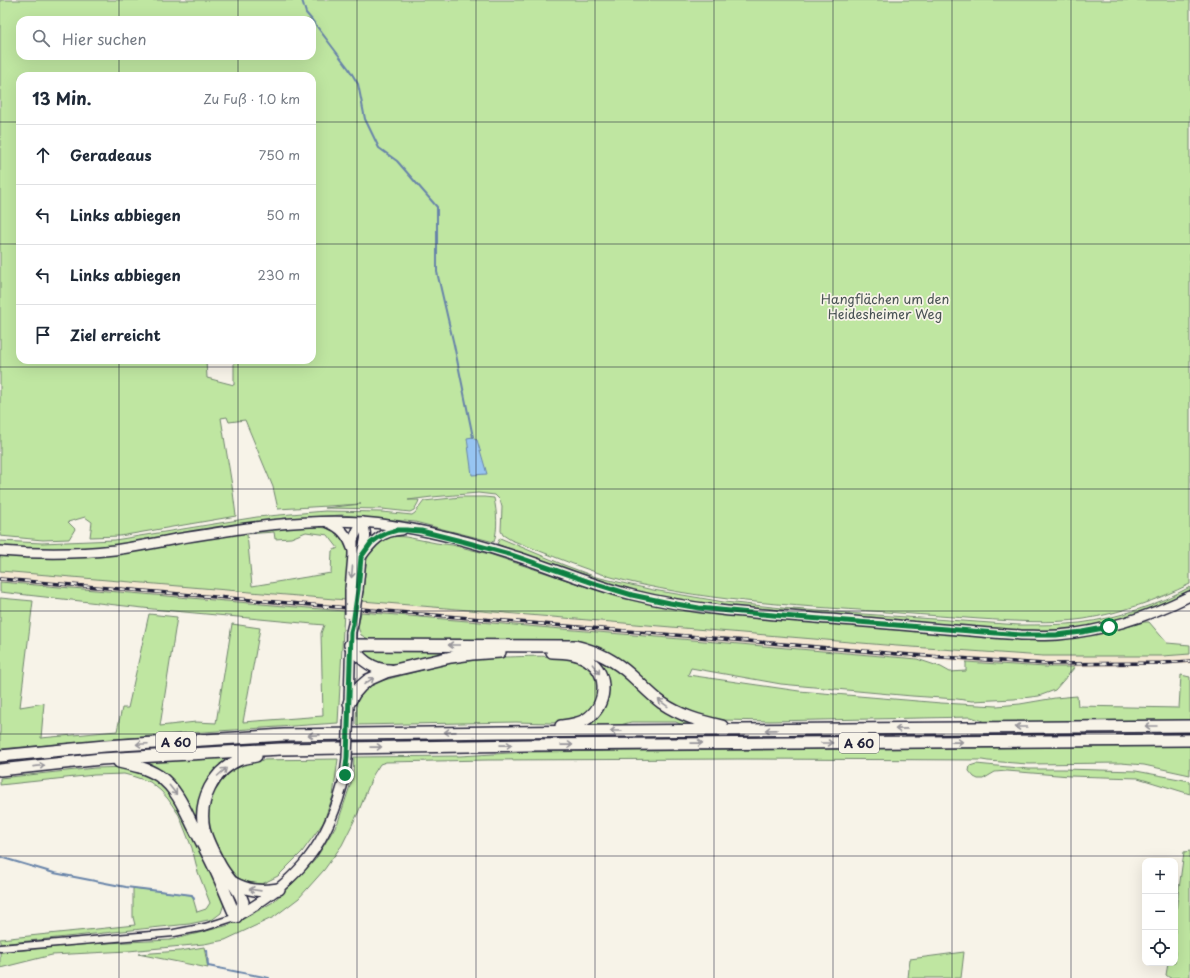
<!DOCTYPE html>
<html lang="de">
<meta charset="utf-8">
<style>
:root{--surface:#fff;--page:#f2f2f3;--text:#1f2937;--muted:#747a83;--line:#e0e1e3}
body{margin:0;font-family:"Playpen Sans",sans-serif;background:var(--page);color:var(--text)}
.controls{position:absolute;right:12px;bottom:12px;display:grid;overflow:hidden;border-radius:8px;box-shadow:0 4px 16px #0002}
.controls button{width:36px;height:36px;display:grid;place-items:center;padding:0;border:0;border-bottom:1px solid var(--line);background:var(--surface);color:var(--text);font:20px sans-serif}
.stop{position:absolute;width:12px;height:12px;margin:-9px;border:3px solid #0b8043;border-radius:50%;background:#fff}
.stop.end{background:#0b8043;border-color:#fff;box-shadow:0 1px 4px #0008}
.list{margin:0;padding:0;list-style:none}
h2{display:flex;justify-content:space-between;align-items:center;height:52px;margin:0;padding:0 16px;font-size:17px}
h2 small{font-size:13px;font-weight:400;color:var(--muted)}
.list li{display:grid;grid-template-columns:26px 1fr auto;gap:12px;align-items:center;box-sizing:border-box;height:60px;padding:0 16px;border-top:1px solid var(--line)}
.list b{display:block;font-size:15px;white-space:nowrap}
.list em{font-size:13px;font-style:normal;color:var(--muted)}
.icon{flex:none;width:22px;height:22px;fill:none;stroke:currentColor;stroke-width:2;stroke-linecap:round;stroke-linejoin:round}
.map{position:relative;flex:none;width:1190px;height:978px;overflow:hidden}
.search{position:absolute;background:var(--surface);box-shadow:0 4px 16px #0002;left:16px;top:16px;width:300px;height:44px;display:flex;align-items:center;gap:10px;box-sizing:border-box;padding:0 14px;border-radius:12px;color:var(--muted);font-size:15px}
.panel{position:absolute;background:var(--surface);box-shadow:0 4px 16px #0002;left:16px;top:72px;width:300px;height:292px;border-radius:12px}
.map>svg:first-child{display:block}
</style>
<div class="map">
<svg width="1190" height="978" viewBox="0 0 1190 978">
<rect width="100%" height="100%" fill="#f7f3e8"/>
<filter id="ink" filterUnits="userSpaceOnUse"><feTurbulence type="fractalNoise" baseFrequency=".025" numOctaves="2"/><feDisplacementMap in="SourceGraphic" scale="8" xChannelSelector="R" yChannelSelector="G"/><feConvolveMatrix kernelMatrix="1 2 1 2 8 2 1 2 1" color-interpolation-filters="sRGB"/></filter>
<g filter="url(#ink)">
<g fill="#f5e8d3">
<polygon points="0,571 334,599 346,600 344,611 333,610 0,582"/>
<polygon points="362,601 897,646 1043,656 1163,656 1190,654 1190,664 1075,667 1045,667 898,657 361,612"/>
</g>
<g fill="#bfe6a1" stroke="#70846e" fill-rule="evenodd">
<path d="M0,0H1190V584C1157,600 1121,613 1084,619C1050,624 1014,621 980,619C953,617 926,615 900,613C808,606 715,603 626,581C586,571 549,554 511,540L503,535L501,531L502,507L500,500L495,495L478,493L432,497L408,500H419L418,503L414,510L410,512L382,509L325,508L361,504L278,509L273,487L245,420L229,422L227,417L221,418L233,492L236,516L120,536L90,537L92,522L85,517L68,522L75,529L69,539L43,540L0,536ZM20,20H312V56H20ZM20,76H312V360H234V385L207,378L206,360H20Z"/>
<path d="M461,497H484L494,498C497,513 498,528 494,542L415,522L341,515L276,520L204,530L114,546L63,549L0,548V541L42,543L115,540L257,517L325,511L382,512L412,515L415,513L424,501Z"/>
<path d="M299,527C311,527 325,526 336,531C357,542 348,581 346,600L0,571V555L138,549L247,532L274,528ZM274,532L275,539L291,538L306,532L328,535L338,548L332,551L331,573L252,586L247,534Z"/>
<path d="M392,536L406,537L436,543L452,545L489,554L594,589L625,597L678,609L722,615L1012,638H1055L1109,632L1144,622H1149L1167,643L1190,645V654L1163,656H1043L897,646L362,601C363,592 364,582 365,573C367,552 371,543 392,536Z"/>
<path d="M500,538L564,565L596,577L653,590L724,602L792,609L1019,625C1039,625 1059,625 1080,623C1118,618 1157,605 1190,587V592L1152,610L1110,623L1086,628L1055,631L996,629L813,615L699,604L632,592L563,569L497,544Z"/>
<polygon points="0,582 344,611 338,723 188,733 0,749 0,598 33,601 20,707 44,703 41,738 117,731 122,708 128,708 149,614 177,617 160,726 196,722 216,723 232,624 260,628 243,722 323,716 321,633 324,625 152,609 0,592"/>
<polygon points="361,612 917,659 941,667 950,672 966,671 966,662 1045,667 1075,667 1055,690 1039,696 1014,699 972,701 957,699 912,696 781,684 691,668 688,675 799,691 941,703 997,706 1020,704 1055,698 1077,696 1078,706 1179,708 1181,675 1190,677 1190,720 986,722 971,717 770,721 723,720 698,716 689,711 665,699 627,664 598,647 571,641 372,641 361,635 358,627"/>
<polygon points="491,648 396,664 378,663 367,659 360,652 363,650"/>
<polygon points="595,654 698,725 682,725 676,722 631,722 617,726 579,726 607,692 587,656"/>
<path d="M505,657C531,657 582,650 596,677C599,681 599,688 601,692L586,716L571,722L550,723L516,722L356,725L357,698L366,688L377,682L445,664L473,659Z"/>
<polygon points="1190,746 1190,775 1144,765 1121,763 1028,764 988,761 982,760 741,759 488,760 386,762 380,764 373,775 358,813 342,845 324,870 299,898 274,917 225,940 204,944 128,951 52,955 0,968 0,952 85,944 170,940 199,933 229,925 254,913 273,902 297,879 315,860 326,842 338,822 353,777 354,757 460,756 527,752"/>
<polygon points="239,757 210,780 205,839 177,788 134,762"/>
<polygon points="338,759 333,796 323,823 302,852 278,876 262,884 248,882 238,878 225,864 213,838 208,823 208,805 218,782 227,773 240,763 256,760"/>
<polygon points="976,764 1029,769 1064,769 1136,771 1190,781 1190,794 1138,778 1070,776 1007,771 995,772 983,779 978,779 974,777 969,771 970,766"/>
<polygon points="126,767 154,777 174,796 210,870 224,904 221,913 213,919 189,924 0,944 0,939 135,925 133,917 133,888 192,895 197,912 206,909 210,903 198,872 192,848 179,815 168,799 161,791 150,782 132,776 124,774 94,775 0,785 0,778 95,768"/>
<polygon points="1190,851 1190,977 1170,978 1166,975 1168,963 1175,963 1175,918 1184,852"/>
<polygon points="204,947 208,968 138,954 180,951"/>
<polygon points="964,952 961,978 908,978 910,959"/>
</g>
<polygon fill="#97c5f2" stroke="#6884a9" points="473,437 477,440 487,474 472,475 467,438"/>
<g fill="none" stroke-linecap="round" stroke-linejoin="round">
<g stroke="#6884a9" stroke-width="2">
<polyline points="302,0 306,13 312,20"/>
<polyline points="312,20 349,69 358,84 365,119 379,148 397,161 437,207 437,272 454,345 473,437"/>
<polyline points="0,857 54,873 126,887 192,895 194,899"/>
<polyline points="207,950 208,966 269,978"/>
</g>
<defs>
<polyline id="minor" points="0,948 174,933 205,927 236,917"/>
<g id="secondary">
<path d="M329,523C340,527 348,536 352,548"/>
<path d="M0,551C37,554 78,554 114,550C135,547 156,543 176,539C237,529 300,518 362,522C412,526 462,539 509,554C551,567 591,585 633,595C697,611 764,614 829,619C893,624 957,631 1021,635C1033,635 1046,636 1058,635C1104,631 1148,617 1190,596"/>
<path d="M361,557C372,542 381,531 402,530"/>
<polyline points="350,589 353,555 353,540 357,531 362,522"/>
<path d="M358,590C359,579 360,568 361,557C364,544 369,536 362,522"/>
<polyline points="349,702 351,632"/>
<path d="M237,916C298,882 329,844 345,775"/>
</g>
<g id="motorway">
<path d="M350,645L575,646C597,651 616,661 632,676C642,685 651,695 662,703C681,716 700,721 722,726"/>
<path d="M350,645C360,659 372,670 390,670"/>
<path d="M552,652C563,652 578,653 588,660C610,674 607,707 585,720C578,724 569,725 561,726"/>
<polyline points="349,703 354,694 361,686 368,680 386,672 451,657 472,654 500,652"/>
<polyline points="0,756 105,746 284,735 503,732 1190,726"/>
<path d="M119,762C133,765 147,768 159,776C176,788 184,807 193,826C200,839 207,853 214,867C222,883 228,900 236,917L241,910L243,902C239,888 227,878 220,865C214,854 207,841 204,829C198,801 213,770 241,759C246,758 251,757 256,756"/>
<polyline points="0,770 101,759 281,749 528,745 1190,740"/>
<path d="M232,882C248,891 261,892 279,889"/>
</g>
</defs>
<use href="#minor" stroke="#22223b" stroke-width="9"/>
<use href="#secondary" stroke="#22223b" stroke-width="12"/>
<use href="#motorway" stroke="#22223b" stroke-width="14"/>
<use href="#minor" stroke="#f7f3e8" stroke-width="6"/>
<use href="#secondary" stroke="#f7f3e8" stroke-width="9"/>
<use href="#motorway" stroke="#f7f3e8" stroke-width="11"/>
<defs>
<polyline id="rail" points="0,579 747,641 898,654 1045,664 1164,663 1190,661"/>
</defs>
<use href="#rail" stroke="#22223b" stroke-width="3.5"/>
<use href="#rail" stroke="#f7f3e8" stroke-width="2" stroke-dasharray="6" stroke-linecap="butt"/>
<defs>
<g id="secondary-bridge">
<polyline points="350,614 350,589"/>
<polyline points="351,632 353,624 358,590"/>
<polyline points="345,775 347,758 349,707"/>
</g>
</defs>
<use href="#secondary-bridge" stroke="#22223b" stroke-width="12" stroke-linecap="butt"/>
<use href="#secondary-bridge" stroke="#f7f3e8" stroke-width="9"/>
</g>
<defs><path id="oneway-shaft" d="M-6 0H5M1.5-3L5.5 0L1.5 3" fill="none" stroke-width="1.6" stroke-linecap="round" stroke-linejoin="round"/></defs>
<g stroke="#97959a">
<use href="#oneway-shaft" transform="translate(352 572) rotate(95)"/>
<use href="#oneway-shaft" transform="translate(454 645) rotate(-180)"/>
<use href="#oneway-shaft" transform="translate(596 669) rotate(53)"/>
<use href="#oneway-shaft" transform="translate(369 681) rotate(-35)"/>
<use href="#oneway-shaft" transform="translate(663 703) rotate(-144)"/>
<use href="#oneway-shaft" transform="translate(1151 726) rotate(180)"/>
<use href="#oneway-shaft" transform="translate(1021 727) rotate(180)"/>
<use href="#oneway-shaft" transform="translate(901 729) rotate(179)"/>
<use href="#oneway-shaft" transform="translate(771 730) rotate(179)"/>
<use href="#oneway-shaft" transform="translate(616 731) rotate(180)"/>
<use href="#oneway-shaft" transform="translate(450 732) rotate(179)"/>
<use href="#oneway-shaft" transform="translate(314 735) rotate(179)"/>
<use href="#oneway-shaft" transform="translate(957 742) rotate(-1)"/>
<use href="#oneway-shaft" transform="translate(697 743) rotate(-1)"/>
<use href="#oneway-shaft" transform="translate(827 743)"/>
<use href="#oneway-shaft" transform="translate(142 744) rotate(177)"/>
<use href="#oneway-shaft" transform="translate(506 745) rotate(-1)"/>
<use href="#oneway-shaft" transform="translate(567 745) rotate(-1)"/>
<use href="#oneway-shaft" transform="translate(376 747) rotate(-1)"/>
<use href="#oneway-shaft" transform="translate(39 766) rotate(-6)"/>
<use href="#oneway-shaft" transform="translate(222 772) rotate(-42)"/>
<use href="#oneway-shaft" transform="translate(173 790) rotate(52)"/>
<use href="#oneway-shaft" transform="translate(255 890) rotate(-172)"/>
</g>
</g>
<g fill="none" stroke-linecap="round" stroke-linejoin="round" filter="url(#ink)">
<polyline stroke="#0b8043" stroke-width="5" points="345,775 347,758 351,632 353,624 358,590 361,557 371,543 379,537 387,533 397,530 406,530 421,531 465,542 509,554 593,583 632,595 670,603 699,608 783,616 1021,635 1056,635 1082,632 1109,627"/>
</g>
<path fill="none" stroke="#22223b" stroke-width="1" stroke-opacity="0.55" d="M119,0V20M238,0V20M357,0V978M476,0V978M595,0V978M714,0V978M833,0V978M952,0V978M1071,0V978M119,56V76M238,56V76M0,122H20M312,122H1190M0,244H20M312,244H1190M119,360V978M238,360V978M0,367H1190M0,489H1190M0,611H1190M0,734H1190M0,856H1190"/>
<g text-anchor="middle" dominant-baseline="central" stroke-width="3.5" stroke-linejoin="round" paint-order="stroke">
<g fill="#f7f3e8" stroke="#62616f" stroke-width="1">
<rect x="156" y="732" width="40" height="20" rx="3"/>
<rect x="839" y="733" width="40" height="20" rx="3"/>
</g>
<g font-size="12" font-weight="bold" fill="#22223b">
<text x="176" y="742">A 60</text>
<text x="859" y="743">A 60</text>
</g>
<g font-size="13" fill="#495354" stroke="#f7f3e8">
<text x="885" y="298">Hangflächen um den<tspan x="885" dy="15">Heidesheimer Weg</tspan></text>
</g>
</g>
</svg>
<div class="controls">
<button>+</button>
<button>−</button>
<button><svg class="icon" aria-label="locate" viewBox="0 0 24 24"><circle cx="12" cy="12" r="6"/><path d="M12 2v4M12 18v4M2 12h4M18 12h4"/></svg></button>
</div>
<div class="stop" style="left:1109px;top:627px"></div>
<div class="stop end" style="left:345px;top:775px"></div>
<div class="search"><svg class="icon" aria-label="search" viewBox="0 0 24 24"><circle cx="10" cy="10" r="6"/><path d="M15 15l6 6"/></svg>Hier suchen</div>
<section class="panel">
<h2>13 Min.<small>Zu Fuß · 1.0 km</small></h2>
<ul class="list">
<li><svg class="icon" aria-label="ahead" viewBox="0 0 24 24"><path d="M12 20V5M6 11l6-6 6 6"/></svg><div><b>Geradeaus</b></div><em>750 m</em></li>
<li><svg class="icon" aria-label="left" viewBox="0 0 24 24"><path d="M17 20v-9H6M10 6l-5 5 5 5"/></svg><div><b>Links abbiegen</b></div><em>50 m</em></li>
<li><svg class="icon" aria-label="left" viewBox="0 0 24 24"><path d="M17 20v-9H6M10 6l-5 5 5 5"/></svg><div><b>Links abbiegen</b></div><em>230 m</em></li>
<li><svg class="icon" aria-label="arrive" viewBox="0 0 24 24"><path d="M6 21V4h12l-3 4 3 4H6"/></svg><div><b>Ziel erreicht</b></div></li>
</ul>
</section>
</div>
